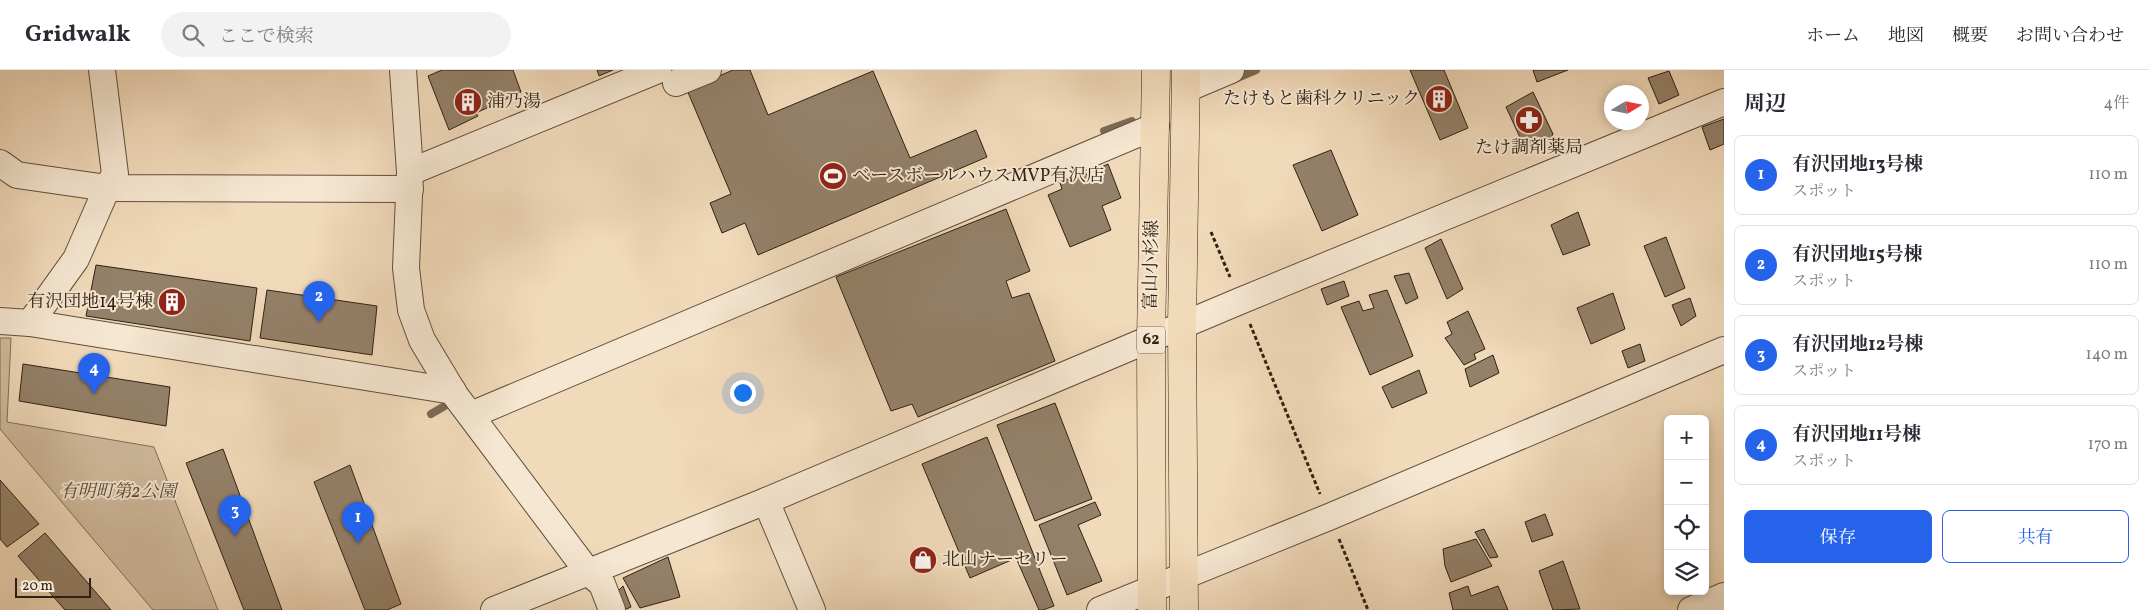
<!DOCTYPE html>
<html lang="ja">
<meta charset="utf-8">
<style>
:root{--surface:#fff;--page:#f2f2f3;--text:#2b2b33;--muted:#7c7c81;--line:#e1e1e2;--accent:#2563eb}
body{margin:0;font-family:Vollkorn,"Noto Serif JP",serif;background:var(--page);color:var(--text)}
.controls{position:absolute;right:15px;bottom:15px;display:grid;overflow:hidden;border-radius:8px;box-shadow:0 2px 8px #0003}
.controls button{width:45px;height:45px;display:grid;place-items:center;padding:0;border:0;border-bottom:1px solid var(--line);background:var(--surface);color:var(--text);font:25px sans-serif}
.compass{position:absolute;left:1604px;top:15px;width:45px;height:45px;border-radius:50%;background:var(--surface);box-shadow:0 2px 8px #0003;rotate:80deg}
.scale{position:absolute;left:15px;bottom:12px;width:76px;box-sizing:border-box;padding-left:5px;border:2px solid #2f2113;border-top:0;font-size:14px;line-height:18px;white-space:nowrap;color:#2f2113;-webkit-text-stroke:4px #f6e7d2;paint-order:stroke}
.you{position:absolute;left:742px;top:322px;width:18px;height:18px;margin:-12px;border:4px solid #fff;border-radius:50%;background:#1a73e8;box-shadow:0 0 0 8px #1a73e833}
.badge{display:grid;place-items:center;width:32px;height:32px;border-radius:50%;background:var(--accent);color:#fff;font-size:16px;font-weight:700}
.pin{position:absolute;translate:-50% -41px;filter:drop-shadow(0 1px 2px #0008)}
.pin::after{content:'';position:absolute;top:26px;width:18px;height:15px;background:inherit;clip-path:polygon(0 0,100% 0,50% 100%)}
.list{margin:0;padding:0;list-style:none}
h2{display:flex;justify-content:space-between;align-items:center;height:65px;margin:0;padding:0 20px;font-size:21px}
h2 small{font-size:16px;font-weight:400;color:var(--muted)}
.list li{display:grid;grid-template-columns:32px 1fr auto;gap:15px;align-items:center;box-sizing:border-box;height:80px;margin:0 10px 10px;padding:0 10px;border:1px solid var(--line);border-radius:8px}
.list b{display:block;font-size:19px;white-space:nowrap}
.list p{margin:0;font-size:16px;white-space:nowrap;color:var(--muted)}
.list em{font-size:16px;font-style:normal;color:var(--muted)}
.actions{display:flex;gap:10px;padding:15px 20px}
.actions a{flex:1;padding:11px 0;border:1px solid var(--accent);border-radius:8px;text-align:center;font-size:18px;color:var(--accent)}
.actions .main{background:var(--accent);color:#fff}
.icon{flex:none;width:28px;height:28px;fill:none;stroke:currentColor;stroke-width:2;stroke-linecap:round;stroke-linejoin:round}
.map{position:relative;flex:none;width:1724px;height:540px;overflow:hidden}
header{display:flex;align-items:center;gap:30px;box-sizing:border-box;height:70px;padding:0 25px;background:var(--surface);border-bottom:1px solid var(--line)}
header strong{font-size:24px}
nav{display:flex;gap:28px;margin-inline-start:auto;font-size:18px}
.search{width:350px;height:45px;background:var(--page);display:flex;align-items:center;gap:12px;box-sizing:border-box;padding:0 18px;border-radius:28px;color:var(--muted);font-size:19px}
main{display:flex}
aside{flex:1;background:var(--surface)}
.map>svg:first-child{display:block}
</style>
<header>
<strong>Gridwalk</strong>
<div class="search"><svg class="icon" aria-label="search" viewBox="0 0 24 24"><circle cx="10" cy="10" r="6"/><path d="M15 15l6 6"/></svg>ここで検索</div>
<nav><a>ホーム</a><a>地図</a><a>概要</a><a>お問い合わせ</a></nav>
</header>
<main>
<div class="map">
<svg width="1724" height="540" viewBox="0 0 1724 540">
<rect width="100%" height="100%" fill="#f1daba"/>
<filter id="stains"><feTurbulence type="fractalNoise" baseFrequency=".004" numOctaves="4"/><feColorMatrix values="0 0 0 0 .2 0 0 0 0 .09 0 0 0 0 .02 0 0 0 .5 -.17"/></filter>
<radialGradient id="worn" r=".72"><stop offset=".6" stop-color="#630" stop-opacity="0"/><stop offset="1" stop-color="#630" stop-opacity=".3"/></radialGradient>
<polygon fill="#d0bb9e" stroke="#806e58" points="0,268 11,268 7,352 154,377 218,540 153,540 0,359"/>
<g fill="none" stroke-linecap="round" stroke-linejoin="round">
<g stroke="#7c6a55" stroke-width="8">
<polyline points="1235,9 1256,0"/>
<polyline points="1104,61 1132,51"/>
<polyline points="431,344 448,334"/>
</g>
</g>
<g fill="#94816a" stroke="#2f2113">
<polygon points="442,0 513,0 521,22 476,43 478,46 449,60 428,6"/>
<polygon points="597,0 613,0 599,6"/>
<polygon points="733,0 750,0 768,45 873,1 910,88 976,60 987,87 758,185 745,153 722,163 710,133 731,124 687,20"/>
<polygon points="1410,0 1444,0 1468,58 1440,70"/>
<polygon points="1533,0 1568,0 1537,12"/>
<polygon points="1669,1 1679,25 1659,34 1648,8"/>
<polygon points="1533,22 1553,64 1550,70 1533,78 1531,72 1523,74 1506,37"/>
<polygon points="1724,49 1724,74 1710,80 1702,57"/>
<polygon points="1331,80 1358,145 1322,161 1293,95"/>
<polygon points="1108,94 1121,128 1102,136 1111,160 1070,177 1048,125 1062,119 1060,113 1085,102 1088,107 1096,104 1095,100"/>
<polygon points="1006,139 1030,201 1006,211 1012,228 1029,223 1055,291 918,347 912,334 891,341 836,207"/>
<polygon points="1578,142 1590,175 1563,185 1551,155"/>
<polygon points="1666,167 1685,218 1665,227 1644,176"/>
<polygon points="1441,169 1463,219 1447,229 1425,178"/>
<polygon points="96,195 257,218 250,271 86,246"/>
<polygon points="1409,203 1418,228 1406,234 1394,206"/>
<polygon points="1344,211 1349,226 1327,235 1321,219"/>
<polygon points="267,220 377,236 372,285 260,268"/>
<polygon points="1387,220 1413,286 1370,305 1341,237 1359,231 1363,241 1374,238 1369,225"/>
<polygon points="1613,223 1625,259 1591,274 1577,238"/>
<polygon points="1690,228 1696,246 1681,256 1672,235"/>
<polygon points="1468,241 1485,279 1474,284 1476,289 1464,295 1445,268 1452,264 1447,252"/>
<polygon points="1640,274 1645,291 1628,298 1622,281"/>
<polygon points="1493,285 1499,303 1470,317 1465,299"/>
<polygon points="23,294 170,317 166,356 19,331"/>
<polygon points="1419,300 1427,323 1392,338 1382,317"/>
<polygon points="1055,333 1092,429 1035,451 997,355"/>
<polygon points="987,367 1054,536 1043,540 1039,540 1016,488 970,508 922,394"/>
<polygon points="223,379 282,540 244,540 186,393"/>
<polygon points="350,395 401,534 387,540 365,540 314,412"/>
<polygon points="0,410 39,454 7,477 0,469"/>
<polygon points="1095,432 1101,445 1078,455 1102,511 1067,525 1039,455"/>
<polygon points="1545,444 1553,465 1532,472 1525,452"/>
<polygon points="1484,459 1498,487 1490,488 1475,462"/>
<polygon points="45,463 111,540 65,540 18,486"/>
<polygon points="1476,469 1492,496 1451,512 1445,496 1443,479"/>
<polygon points="668,487 680,527 640,538 623,508"/>
<polygon points="1563,491 1580,539 1553,540 1539,501"/>
<polygon points="623,516 631,537 624,540 616,523"/>
<polygon points="1468,516 1471,526 1498,516 1508,540 1453,540 1449,523"/>
</g>
<g fill="none" stroke-linecap="round" stroke-linejoin="round">
<defs>
<g id="minor">
<polyline points="403,0 410,102 406,198 411,240 422,270 455,325 588,502 602,514 612,540"/>
<polyline points="676,13 708,0"/>
<polyline points="1186,19 1231,0"/>
<polyline points="0,93 17,105 107,118 410,119"/>
<polyline points="410,102 658,0"/>
<polyline points="0,251 30,253 453,321"/>
<polyline points="30,253 76,189 107,118 115,104 102,0"/>
<polyline points="471,345 1156,56"/>
<polyline points="766,431 812,540"/>
<polyline points="494,540 766,431 1240,231 1724,32"/>
<polyline points="1100,540 1329,447 1724,280"/>
<polyline points="1691,540 1724,526"/>
</g>
<g id="major">
<polyline points="1152,540 1151,270 1156,0"/>
<polyline points="1184,540 1182,256 1186,0"/>
</g>
</defs>
<use href="#minor" stroke="#604f3d" stroke-width="28"/>
<use href="#major" stroke="#2f2113" stroke-width="29"/>
<g stroke="#2f2113" stroke-width="3" stroke-dasharray="4 2.5" stroke-linecap="butt">
<polyline points="1211,162 1230,207"/>
<polyline points="1250,254 1320,424"/>
<polyline points="1339,469 1368,540"/>
</g>
<use href="#minor" stroke="#f6e7d2" stroke-width="26"/>
<use href="#major" stroke="#f1daba" stroke-width="28"/>
</g>
<defs>
<symbol id="building-disc" viewBox="-11 -11 22 22"><circle r="9.5" fill="#8f2418" stroke="#f6e7d2"/><path d="M-4-6H4V6H1V3H-1V6H-4ZM-2.5-4.3h1.7v1.8h-1.7ZM.8-4.3h1.7v1.8H.8ZM-2.5-1h1.7V.8h-1.7ZM.8-1h1.7V.8H.8Z" fill="#fff"/></symbol>
<symbol id="pharmacy-disc" viewBox="-11 -11 22 22"><circle r="9.5" fill="#8f2418" stroke="#f6e7d2"/><path d="M-2-6h4v4h4v4h-4v4h-4v-4h-4v-4h4Z" fill="#fff"/></symbol>
<symbol id="stadium-disc" viewBox="-11 -11 22 22"><circle r="9.5" fill="#8f2418" stroke="#f6e7d2"/><path d="M0-5a6.5 5 0 1 0 0 10a6.5 5 0 1 0 0-10ZM-3.5-1.8h7v3.6h-7Z" fill="#fff"/></symbol>
<symbol id="shop-disc" viewBox="-11 -11 22 22"><circle r="9.5" fill="#8f2418" stroke="#f6e7d2"/><path d="M-5-2.5h2.3a2.7 3.5 0 0 1 5.4 0H5L5.5 6h-11ZM-1.5-2.5h3a1.5 2.3 0 0 0-3 0Z" fill="#fff"/></symbol>
</defs>
<g fill-rule="evenodd">
<use href="#building-disc" x="1423" y="13" width="32" height="32"/>
<use href="#building-disc" x="452" y="16" width="32" height="32"/>
<use href="#pharmacy-disc" x="1513" y="34" width="32" height="32"/>
<use href="#stadium-disc" x="817" y="90" width="32" height="32"/>
<use href="#building-disc" x="156" y="216" width="32" height="32"/>
<use href="#shop-disc" x="907" y="474" width="32" height="32"/>
</g>
<g text-anchor="middle" dominant-baseline="central" stroke-width="4" stroke-linejoin="round" paint-order="stroke">
<rect fill="#f6e7d2" stroke="#6b5c4c" stroke-width="1" x="1137" y="256.5" width="28" height="27" rx="4"/>
<g font-size="16" font-weight="bold" fill="#2f2113">
<text x="1151" y="270">62</text>
</g>
<g font-size="18" fill="#2f2113" stroke="#f6e7d2" text-anchor="start">
<text x="1420" y="29" text-anchor="end">たけもと歯科クリニック</text>
<text x="487" y="32">浦乃湯</text>
<text x="1529" y="78" text-anchor="middle">たけ調剤薬局</text>
<text x="852" y="106">ベースボールハウスMVP有沢店</text>
<text x="153" y="232" text-anchor="end">有沢団地14号棟</text>
<text x="942" y="490">北山ナーセリー</text>
</g>
<g font-size="18" fill="#2f2113" stroke="#f6e7d2">
<text transform="translate(1152 195) rotate(-89)">富山小杉線</text>
</g>
<g font-size="18" font-style="italic" fill="#574836" stroke="#f6e7d2">
<text x="118" y="422">有明町第2公園</text>
</g>
</g>
<rect width="100%" height="100%" filter="url(#stains)"/>
<rect width="100%" height="100%" fill="url(#worn)"/>
</svg>
<div class="controls">
<button>+</button>
<button>−</button>
<button><svg class="icon" aria-label="locate" viewBox="0 0 24 24"><circle cx="12" cy="12" r="6"/><path d="M12 2v4M12 18v4M2 12h4M18 12h4"/></svg></button>
<button><svg class="icon" aria-label="layers" viewBox="0 0 24 24"><path d="M12 4l9 5-9 5-9-5zM3 14l9 5 9-5"/></svg></button>
</div>
<svg class="compass" viewBox="-18 -18 36 36"><path d="M0-13l5 13h-10z" fill="#e53935"/><path d="M0 13l5-13h-10z" fill="#7c7c81"/></svg>
<div class="scale">20 m</div>
<div class="you"></div>
<div class="pin badge" style="left:358px;top:473px">1</div>
<div class="pin badge" style="left:319px;top:252px">2</div>
<div class="pin badge" style="left:235px;top:466px">3</div>
<div class="pin badge" style="left:94px;top:324px">4</div>
</div>
<aside>
<h2>周辺<small>4件</small></h2>
<ul class="list">
<li><span class="badge">1</span><div><b>有沢団地13号棟</b><p>スポット</p></div><em>110 m</em></li>
<li><span class="badge">2</span><div><b>有沢団地15号棟</b><p>スポット</p></div><em>110 m</em></li>
<li><span class="badge">3</span><div><b>有沢団地12号棟</b><p>スポット</p></div><em>140 m</em></li>
<li><span class="badge">4</span><div><b>有沢団地11号棟</b><p>スポット</p></div><em>170 m</em></li>
</ul>
<div class="actions"><a class="main">保存</a><a>共有</a></div>
</aside>
</main>
